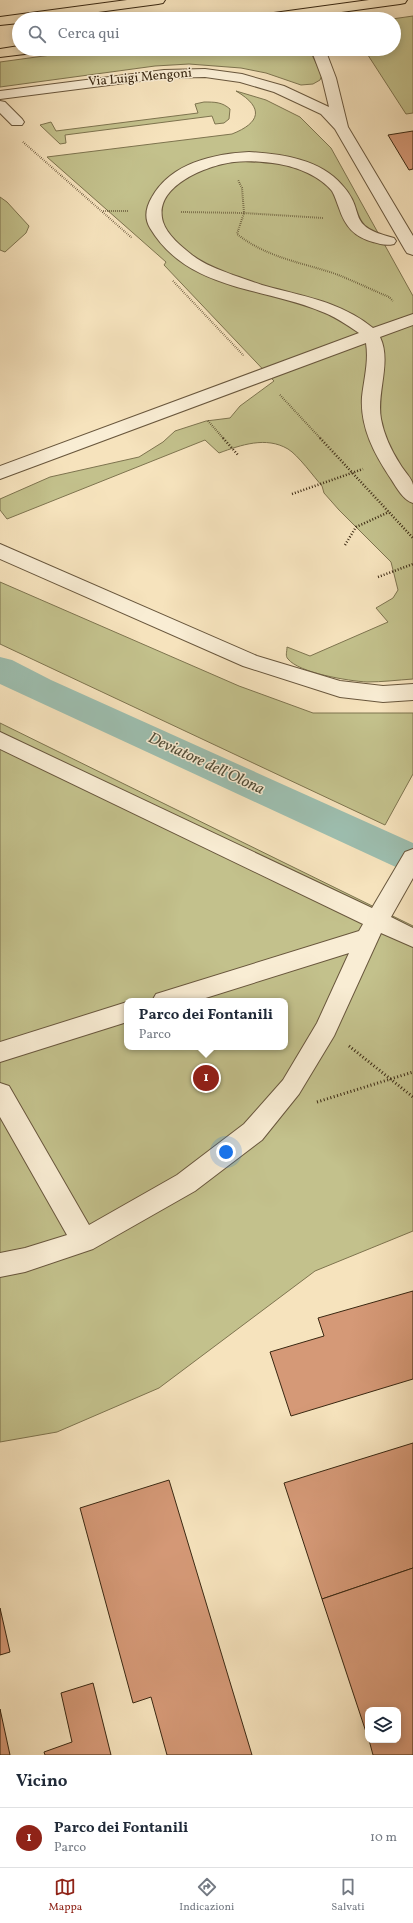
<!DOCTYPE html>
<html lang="it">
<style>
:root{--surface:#fff;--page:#f2f2f3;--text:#1f2937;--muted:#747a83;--line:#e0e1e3;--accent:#8f2418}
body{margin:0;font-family:Vollkorn,serif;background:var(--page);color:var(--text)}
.controls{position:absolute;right:12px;bottom:12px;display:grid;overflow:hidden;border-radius:8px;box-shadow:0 2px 10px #0003}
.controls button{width:36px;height:36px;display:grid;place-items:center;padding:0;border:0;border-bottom:1px solid var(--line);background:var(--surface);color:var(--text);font:20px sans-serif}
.you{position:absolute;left:226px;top:1152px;width:14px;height:14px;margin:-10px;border:3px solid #fff;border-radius:50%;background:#1a73e8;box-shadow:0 0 0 6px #1a73e833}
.badge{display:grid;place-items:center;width:26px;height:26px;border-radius:50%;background:var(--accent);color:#fff;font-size:13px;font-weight:700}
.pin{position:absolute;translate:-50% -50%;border:2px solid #fff;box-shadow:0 1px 4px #0006}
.popup{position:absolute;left:124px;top:998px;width:164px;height:52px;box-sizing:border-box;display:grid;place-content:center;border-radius:8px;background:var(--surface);filter:drop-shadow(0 1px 3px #0005);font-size:13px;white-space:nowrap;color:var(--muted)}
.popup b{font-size:15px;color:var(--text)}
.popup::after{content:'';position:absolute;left:50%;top:100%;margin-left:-8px;border:8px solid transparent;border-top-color:var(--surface)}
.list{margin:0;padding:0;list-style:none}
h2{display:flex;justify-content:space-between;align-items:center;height:52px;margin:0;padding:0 16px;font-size:17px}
h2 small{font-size:13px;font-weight:400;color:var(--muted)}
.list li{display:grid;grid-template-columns:26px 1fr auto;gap:12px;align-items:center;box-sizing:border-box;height:60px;padding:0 16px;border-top:1px solid var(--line)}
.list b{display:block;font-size:15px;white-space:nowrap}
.list p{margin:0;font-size:13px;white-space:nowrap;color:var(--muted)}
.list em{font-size:13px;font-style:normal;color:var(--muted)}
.icon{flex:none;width:22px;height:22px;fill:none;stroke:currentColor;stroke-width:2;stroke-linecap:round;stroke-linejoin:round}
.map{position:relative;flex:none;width:413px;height:1755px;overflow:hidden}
.search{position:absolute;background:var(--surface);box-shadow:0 2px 10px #0003;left:12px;right:12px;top:12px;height:44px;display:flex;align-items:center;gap:10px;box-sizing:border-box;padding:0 14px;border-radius:22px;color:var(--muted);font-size:15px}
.sheet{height:112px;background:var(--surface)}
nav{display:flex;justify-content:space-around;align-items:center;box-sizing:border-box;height:56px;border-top:1px solid var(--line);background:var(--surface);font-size:11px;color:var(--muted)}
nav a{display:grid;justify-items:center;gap:2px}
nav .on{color:var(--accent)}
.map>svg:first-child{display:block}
</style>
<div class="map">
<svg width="413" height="1755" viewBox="0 0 413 1755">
<rect width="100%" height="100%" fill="#f6e3bd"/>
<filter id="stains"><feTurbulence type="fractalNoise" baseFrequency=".005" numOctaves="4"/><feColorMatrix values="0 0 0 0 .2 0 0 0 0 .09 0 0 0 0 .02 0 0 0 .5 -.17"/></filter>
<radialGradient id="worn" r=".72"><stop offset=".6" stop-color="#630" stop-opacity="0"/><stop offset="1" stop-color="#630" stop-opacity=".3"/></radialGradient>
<g fill="#c3c18c" stroke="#7e744f" fill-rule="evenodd">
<polygon points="413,16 413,113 406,114 364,49 394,49 394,19 392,19"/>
<polygon points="95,49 309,49 322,75 320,80 313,84 301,85 266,73 241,68 189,64 155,66 0,87 0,62"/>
<path d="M236,91L266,100L300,117L331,148L413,296V679C398,680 382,682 367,682C349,681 299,673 288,659C285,656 287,652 287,647L310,656L388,622L376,608L393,598L398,590L391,562L339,510L324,493L322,486C314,477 298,455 288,449C266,436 241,445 219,453L205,440L7,519L0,510V499L50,477L139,457L163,442L175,431L206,421L230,418L240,406L274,381L164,265L166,262L47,157L232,134C260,123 265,108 236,91Z"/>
<path d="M204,102C215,102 222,102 230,109L229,119L224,123L215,124L212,116L65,135L66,143L60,144L40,125L51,122L56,131L198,113L195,104Z"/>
<polygon points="0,197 7,202 29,226 26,233 5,252 0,250"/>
<polygon points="0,582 239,686 313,713 413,713 413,774 385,825 0,644"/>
<path d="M0,723L413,926V1231L315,1271L159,1388L57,1432L0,1442ZM127,1001H285V1047H127Z"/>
</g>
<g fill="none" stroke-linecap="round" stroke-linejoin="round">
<polygon fill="#9dbeaf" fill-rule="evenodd" points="0,657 12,660 51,680 413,843 413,874 400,869 0,684"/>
</g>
<g fill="#d59977" stroke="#3a2812">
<polygon points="413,131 413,169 409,170 388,135"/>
<polygon points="413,1291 413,1379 291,1416 270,1352 324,1336 318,1318"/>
<polygon points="413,1443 413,1568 322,1599 284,1483"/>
<polygon points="169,1480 252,1755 167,1755 151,1697 133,1703 80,1508"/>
<polygon points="413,1568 413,1755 373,1755 369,1740 398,1740 398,1710 368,1710 368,1738 322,1599"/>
<polygon points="0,1608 10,1652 0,1655"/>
<polygon points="93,1683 111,1755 45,1755 44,1752 72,1742 61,1693"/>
<polygon points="0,1709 10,1755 0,1755"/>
</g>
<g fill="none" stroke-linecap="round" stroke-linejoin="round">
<defs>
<g id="minor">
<polygon points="311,49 325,49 336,78 348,127 413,236 413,255 407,253 405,250 335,129 321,114 274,92 240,82 205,77 164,78 0,99 0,91 164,70 205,69 242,74 284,86 329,107 322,78"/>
<polygon points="0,101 5,102 22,119 24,122 22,125 12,125 0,113"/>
<path d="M249,152C281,154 320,159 342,185C368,213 343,225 394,238L396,241L394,244C386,246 380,244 373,242C354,237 345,226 339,208C337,203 335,196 332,191C320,176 297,167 279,164C264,162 249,160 234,162C208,165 152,186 163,222C167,235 182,247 192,255C205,265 218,269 233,275C243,278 252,282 262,285C301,296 340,301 373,328L413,314V325L380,337C392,362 376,393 381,419C384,435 391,450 400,464C403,470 412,478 413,485C413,490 413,498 413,503C403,500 397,488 391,479C375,455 360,428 362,397C364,379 369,361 366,343L0,479V466L359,333C346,324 334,316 320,311C261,287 187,290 150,228C144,218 146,207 152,197C171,163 213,154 249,152Z"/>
<polygon points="0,544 257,656 340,681 383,686 413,684 413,700 383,702 340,697 243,666 0,559"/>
<polygon points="0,732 372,908 405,852 413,849 413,878 391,917 413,928 413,947 381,933 334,1036 299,1094 262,1140 195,1191 93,1249 25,1272 0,1277 0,1253 25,1248 67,1235 0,1117 0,1083 9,1086 89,1225 177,1175 244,1124 283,1080 317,1023 349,953 196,1001 152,1001 156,994 359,931 363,924 0,749"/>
<polygon points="127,1002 127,1022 0,1062 0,1042"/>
</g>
<g id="major">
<polygon points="127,0 165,0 163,3 158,4 46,19 19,19 19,23 0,25 0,17"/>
<polygon points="369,0 407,0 405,3 400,4 290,19 252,19 254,16 259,15"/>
<polygon points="19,46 19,49 40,49 38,52 33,53 0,57 0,49"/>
</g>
</defs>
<use href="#minor" stroke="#69573d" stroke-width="2"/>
<use href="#major" stroke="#3a2812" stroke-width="2"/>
<g stroke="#3a2812" stroke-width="2" stroke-dasharray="0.5 1.5" stroke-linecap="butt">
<polyline points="23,142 132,238"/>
<polyline points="103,211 128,211"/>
<polyline points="181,212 244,213 242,188 238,180"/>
<path d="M323,218L244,213L237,234C266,257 299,262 333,273C352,280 370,289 389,297L393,301"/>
<polyline points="173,281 244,356"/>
<polyline points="280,395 321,439"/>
<polyline points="208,421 224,439"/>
</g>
<g stroke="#3a2812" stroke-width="2.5" stroke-dasharray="1 2" stroke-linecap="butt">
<polyline points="223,438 238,455"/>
<polyline points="320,438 413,538"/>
<polyline points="292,494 363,469"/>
<polyline points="345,545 356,527 389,512"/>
<polyline points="378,577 413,564"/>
</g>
<g stroke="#3a2812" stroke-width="3" stroke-dasharray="1 2.5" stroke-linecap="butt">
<polyline points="349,1046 413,1097"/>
<polyline points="317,1102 413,1072"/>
</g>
<use href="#minor" fill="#f9edd4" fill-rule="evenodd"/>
<use href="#major" fill="#f6e3bd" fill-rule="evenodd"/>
</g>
<g text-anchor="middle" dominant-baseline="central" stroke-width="3" stroke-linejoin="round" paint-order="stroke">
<g font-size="13" fill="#3a2812" stroke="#f9edd4">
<text transform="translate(140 78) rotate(-5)">Via Luigi Mengoni</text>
</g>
<g font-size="16" font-style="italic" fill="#534e39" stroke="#f9edd4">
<text transform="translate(206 764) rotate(25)">Deviatore dell'Olona</text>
</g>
</g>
<rect width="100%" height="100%" filter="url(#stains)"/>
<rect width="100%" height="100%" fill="url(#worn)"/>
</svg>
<div class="controls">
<button><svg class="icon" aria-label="layers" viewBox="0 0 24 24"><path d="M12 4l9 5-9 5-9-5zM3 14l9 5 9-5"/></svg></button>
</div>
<div class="you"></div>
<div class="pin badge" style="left:206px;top:1078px">1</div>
<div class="popup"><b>Parco dei Fontanili</b>Parco</div>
<div class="search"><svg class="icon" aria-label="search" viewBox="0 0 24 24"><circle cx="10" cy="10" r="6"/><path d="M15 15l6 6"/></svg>Cerca qui</div>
</div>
<section class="sheet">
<h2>Vicino<small></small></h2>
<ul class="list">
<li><span class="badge">1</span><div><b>Parco dei Fontanili</b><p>Parco</p></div><em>10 m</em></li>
</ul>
</section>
<nav>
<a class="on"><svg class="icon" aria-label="map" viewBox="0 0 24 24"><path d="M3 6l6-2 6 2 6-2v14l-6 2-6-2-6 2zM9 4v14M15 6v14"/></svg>Mappa</a>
<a><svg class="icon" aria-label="directions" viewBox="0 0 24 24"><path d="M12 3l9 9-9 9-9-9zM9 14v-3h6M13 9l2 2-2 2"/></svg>Indicazioni</a>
<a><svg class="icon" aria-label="saved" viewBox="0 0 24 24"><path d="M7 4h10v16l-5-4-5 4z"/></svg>Salvati</a>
</nav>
